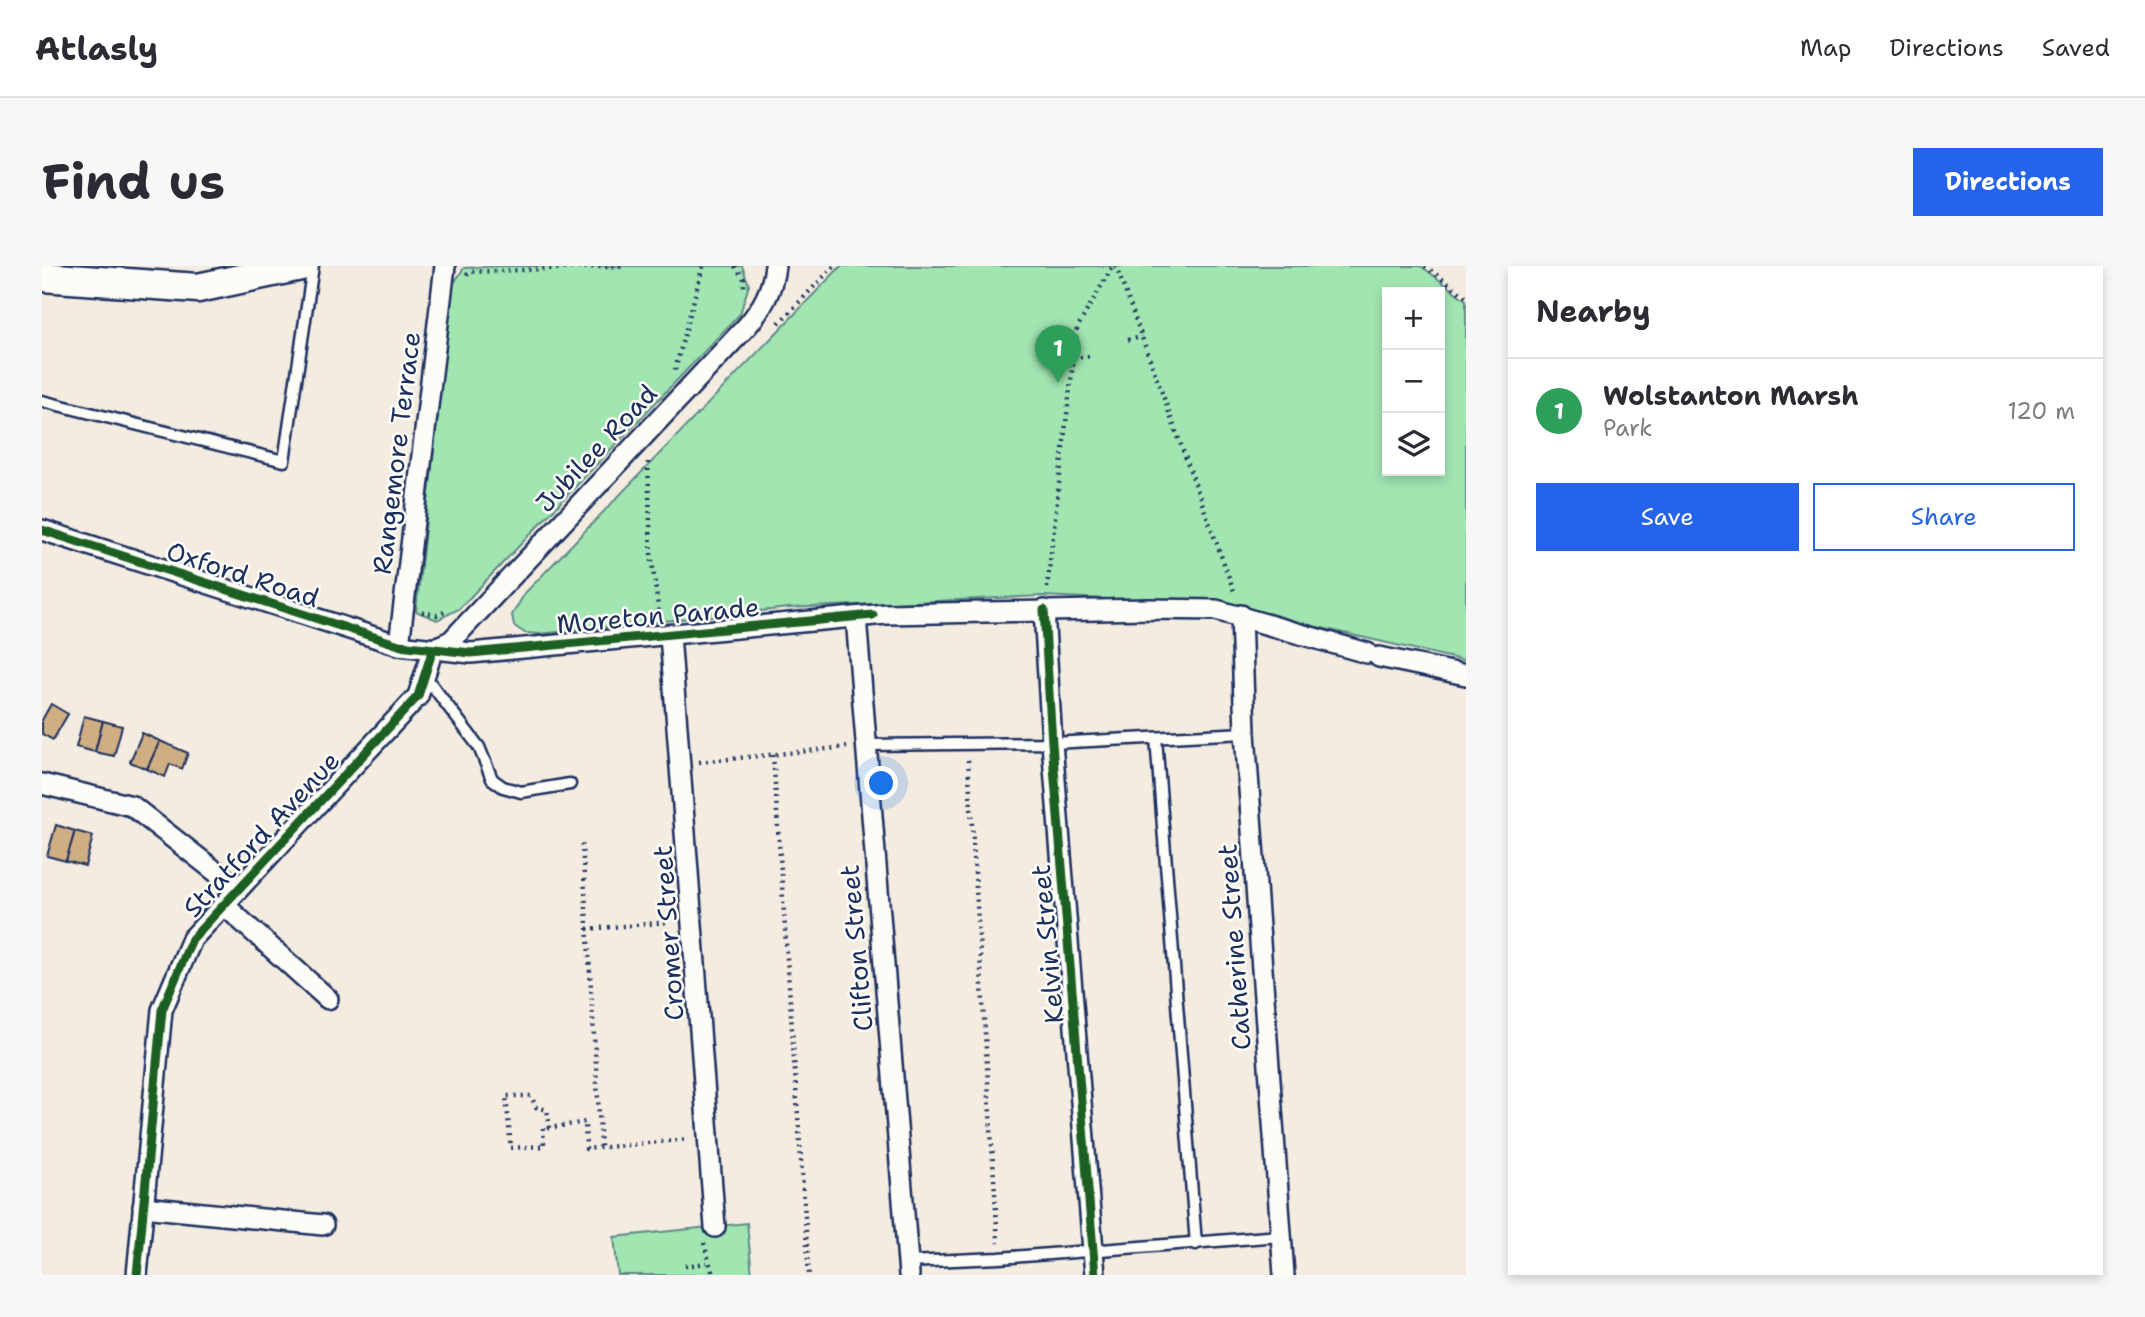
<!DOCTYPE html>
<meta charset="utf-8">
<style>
:root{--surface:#fff;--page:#f7f7f7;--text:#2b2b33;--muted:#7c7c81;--line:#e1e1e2;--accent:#2563eb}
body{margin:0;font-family:"Shantell Sans",sans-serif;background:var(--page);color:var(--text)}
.controls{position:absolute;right:21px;top:21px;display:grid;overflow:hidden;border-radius:0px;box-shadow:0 4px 10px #0003}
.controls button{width:63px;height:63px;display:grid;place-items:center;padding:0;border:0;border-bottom:2px solid var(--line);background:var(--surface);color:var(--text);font:35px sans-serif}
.you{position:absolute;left:840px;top:518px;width:24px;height:24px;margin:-18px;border:5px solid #fff;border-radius:50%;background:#1a73e8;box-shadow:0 0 0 10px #1a73e833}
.badge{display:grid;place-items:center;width:46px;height:46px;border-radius:50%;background:var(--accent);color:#fff;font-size:23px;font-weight:700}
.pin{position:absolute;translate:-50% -58px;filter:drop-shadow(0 2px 4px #0008)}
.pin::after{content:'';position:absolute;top:37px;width:24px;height:21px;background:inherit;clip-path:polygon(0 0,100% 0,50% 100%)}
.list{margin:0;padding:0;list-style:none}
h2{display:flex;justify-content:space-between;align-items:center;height:91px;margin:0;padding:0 28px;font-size:30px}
h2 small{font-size:23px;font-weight:400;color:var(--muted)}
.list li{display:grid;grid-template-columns:46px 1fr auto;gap:21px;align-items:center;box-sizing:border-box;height:105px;padding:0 28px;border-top:2px solid var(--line)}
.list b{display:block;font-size:26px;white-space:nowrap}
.list p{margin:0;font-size:23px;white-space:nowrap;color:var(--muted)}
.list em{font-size:23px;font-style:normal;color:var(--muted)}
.actions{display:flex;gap:14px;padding:21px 28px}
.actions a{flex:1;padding:16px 0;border:2px solid var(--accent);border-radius:0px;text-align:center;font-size:24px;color:var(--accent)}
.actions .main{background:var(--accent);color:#fff}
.icon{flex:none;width:38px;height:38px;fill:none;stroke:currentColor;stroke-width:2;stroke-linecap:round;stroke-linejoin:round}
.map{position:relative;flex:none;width:1424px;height:1009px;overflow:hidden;border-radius:0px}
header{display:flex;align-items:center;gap:42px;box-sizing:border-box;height:98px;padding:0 35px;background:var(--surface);border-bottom:2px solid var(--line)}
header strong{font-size:33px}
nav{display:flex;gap:38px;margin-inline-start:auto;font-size:24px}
.intro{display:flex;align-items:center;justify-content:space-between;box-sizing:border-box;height:168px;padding:0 42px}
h1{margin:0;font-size:49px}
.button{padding:18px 32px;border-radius:0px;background:var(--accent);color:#fff;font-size:24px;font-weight:700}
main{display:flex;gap:42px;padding:0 42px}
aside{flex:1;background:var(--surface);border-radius:0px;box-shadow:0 4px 10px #0003}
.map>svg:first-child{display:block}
</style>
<header>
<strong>Atlasly</strong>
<nav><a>Map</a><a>Directions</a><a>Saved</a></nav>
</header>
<div class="intro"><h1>Find us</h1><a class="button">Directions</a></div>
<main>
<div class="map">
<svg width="1424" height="1009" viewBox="0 0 1424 1009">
<rect width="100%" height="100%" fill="#f4ece0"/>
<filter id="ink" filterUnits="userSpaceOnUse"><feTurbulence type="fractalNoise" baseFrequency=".0143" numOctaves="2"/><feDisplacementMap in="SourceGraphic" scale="14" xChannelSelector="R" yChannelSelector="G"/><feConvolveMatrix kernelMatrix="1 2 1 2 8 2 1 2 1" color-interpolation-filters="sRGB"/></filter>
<g filter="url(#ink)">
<g fill="#a1e5b1" stroke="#5e8a88" stroke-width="2" fill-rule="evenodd">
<polygon points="459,0 700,0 707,19 698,48 417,343 395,354 374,345 410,20 422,2"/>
<path d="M799,0H1379L1424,34V395L1175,338L1000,330L747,342L497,368L483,367L472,360L470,349L483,327ZM1345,26H1398V205H1345Z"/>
<polygon points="705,957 710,1009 576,1009 572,971"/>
</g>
<g fill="#cfae82" stroke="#1b2f5e" stroke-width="2">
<polygon points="9,438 26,448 11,474 0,468 0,454"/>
<polygon points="42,450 61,455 53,486 34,481"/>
<polygon points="61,455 80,460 72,490 53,486"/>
<polygon points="100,467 118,475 105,503 88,496"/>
<polygon points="118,475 146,487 140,503 128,498 123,511 105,503"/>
<polygon points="14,559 33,565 24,595 5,590"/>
<polygon points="33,565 51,570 43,600 24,595"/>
</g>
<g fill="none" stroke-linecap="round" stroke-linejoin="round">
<defs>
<g id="lane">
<polyline points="0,135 242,195 271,0"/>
<polyline points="383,410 437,481 450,513 461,521 479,526 528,518"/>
<polyline points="1114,472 1154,978"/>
<polyline points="824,479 1010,477 1203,467"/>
<polyline points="866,996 957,992 1239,970"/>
</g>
<g id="street">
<polyline points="0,264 357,379 429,387 844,348 1107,343 1174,344 1325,387"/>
<polyline points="1002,344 1010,477 1053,1009"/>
<polyline points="1199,349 1203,467 1242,1009"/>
<polyline points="814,351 867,1009"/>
<polyline points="628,369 673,961"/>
<polyline points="357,379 403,0"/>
<path d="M391,383L409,375L705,60C721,41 730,25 733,0"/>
<polyline points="1337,391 1424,409"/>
<polyline points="0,518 90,540 196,623"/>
<polyline points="182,639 286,733"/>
<polyline points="101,941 281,959"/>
<polyline points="95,1009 120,744 150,673 376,430 391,383"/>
</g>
<polyline id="secondary" points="0,11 156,22 259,0"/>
</defs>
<use href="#lane" stroke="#1b2f5e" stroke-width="15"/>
<use href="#street" stroke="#1b2f5e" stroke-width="24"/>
<use href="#secondary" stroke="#1b2f5e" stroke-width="33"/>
<g stroke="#1b2f5e" stroke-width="4.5" stroke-dasharray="2 5" stroke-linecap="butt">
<polyline points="693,0 702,13 702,25"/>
<polyline points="1074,0 1193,328"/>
<polyline points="1383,0 1424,31"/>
<polyline points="425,9 427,6 583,0"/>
<polyline points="737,57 792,0"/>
<polyline points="1086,74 1100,71"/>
<polyline points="1031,92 1049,90"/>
<polyline points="633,104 661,0"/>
<polyline points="606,196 609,287 617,348"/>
<polyline points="1005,322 1035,62 1071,0"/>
<polyline points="380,346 395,349 405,345"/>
<polyline points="731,489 767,1009"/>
<polyline points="926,494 956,977"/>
<polyline points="657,496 805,481"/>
<polyline points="540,578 559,881"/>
<polyline points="545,663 628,656"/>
<polyline points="508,862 501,862 502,880 469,882 464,830 489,830 494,841 505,844 508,862 543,856 544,883 647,873"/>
<polyline points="662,977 671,1009"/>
<polyline points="643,1000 665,997"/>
</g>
<use href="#lane" stroke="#fdfcf7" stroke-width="10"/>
<use href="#street" stroke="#fdfcf7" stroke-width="19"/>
<use href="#secondary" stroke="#fdfcf7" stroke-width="28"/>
<defs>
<g id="cycleway">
<polyline points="0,264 357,379 429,387 831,349"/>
<polyline points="1002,344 1010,477 1053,1009"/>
<polyline points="95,1009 120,744 150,673 376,430 391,383"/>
</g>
</defs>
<use href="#cycleway" stroke="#fdfcf7" stroke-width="13"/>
<use href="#cycleway" stroke="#1b5e20" stroke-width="9"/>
</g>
</g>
<g text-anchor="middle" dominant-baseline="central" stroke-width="5" stroke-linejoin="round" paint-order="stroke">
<g font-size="26" fill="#1b2f5e" stroke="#fdfcf7">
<text transform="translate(554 182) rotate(-47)">Jubilee Road</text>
<text transform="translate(354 187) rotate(-83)">Rangemore Terrace</text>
<text transform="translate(201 308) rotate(18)">Oxford Road</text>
<text transform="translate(616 349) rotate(-5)">Moreton Parade</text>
<text transform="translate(219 568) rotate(-47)">Stratford Avenue</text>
<text transform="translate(626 667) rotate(-94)">Cromer Street</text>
<text transform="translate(1005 678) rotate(-95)">Kelvin Street</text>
<text transform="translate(1192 681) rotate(-94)">Catherine Street</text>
<text transform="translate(814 682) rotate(-95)">Clifton Street</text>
</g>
</g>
</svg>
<div class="controls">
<button>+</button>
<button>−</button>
<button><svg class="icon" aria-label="layers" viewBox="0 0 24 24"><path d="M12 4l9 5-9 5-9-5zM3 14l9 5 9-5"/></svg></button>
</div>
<div class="you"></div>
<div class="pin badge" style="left:1016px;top:117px;background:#2e9e5b">1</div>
</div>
<aside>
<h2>Nearby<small></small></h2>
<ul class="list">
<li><span class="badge" style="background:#2e9e5b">1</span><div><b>Wolstanton Marsh</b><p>Park</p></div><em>120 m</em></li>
</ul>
<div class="actions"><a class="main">Save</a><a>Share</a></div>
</aside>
</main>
